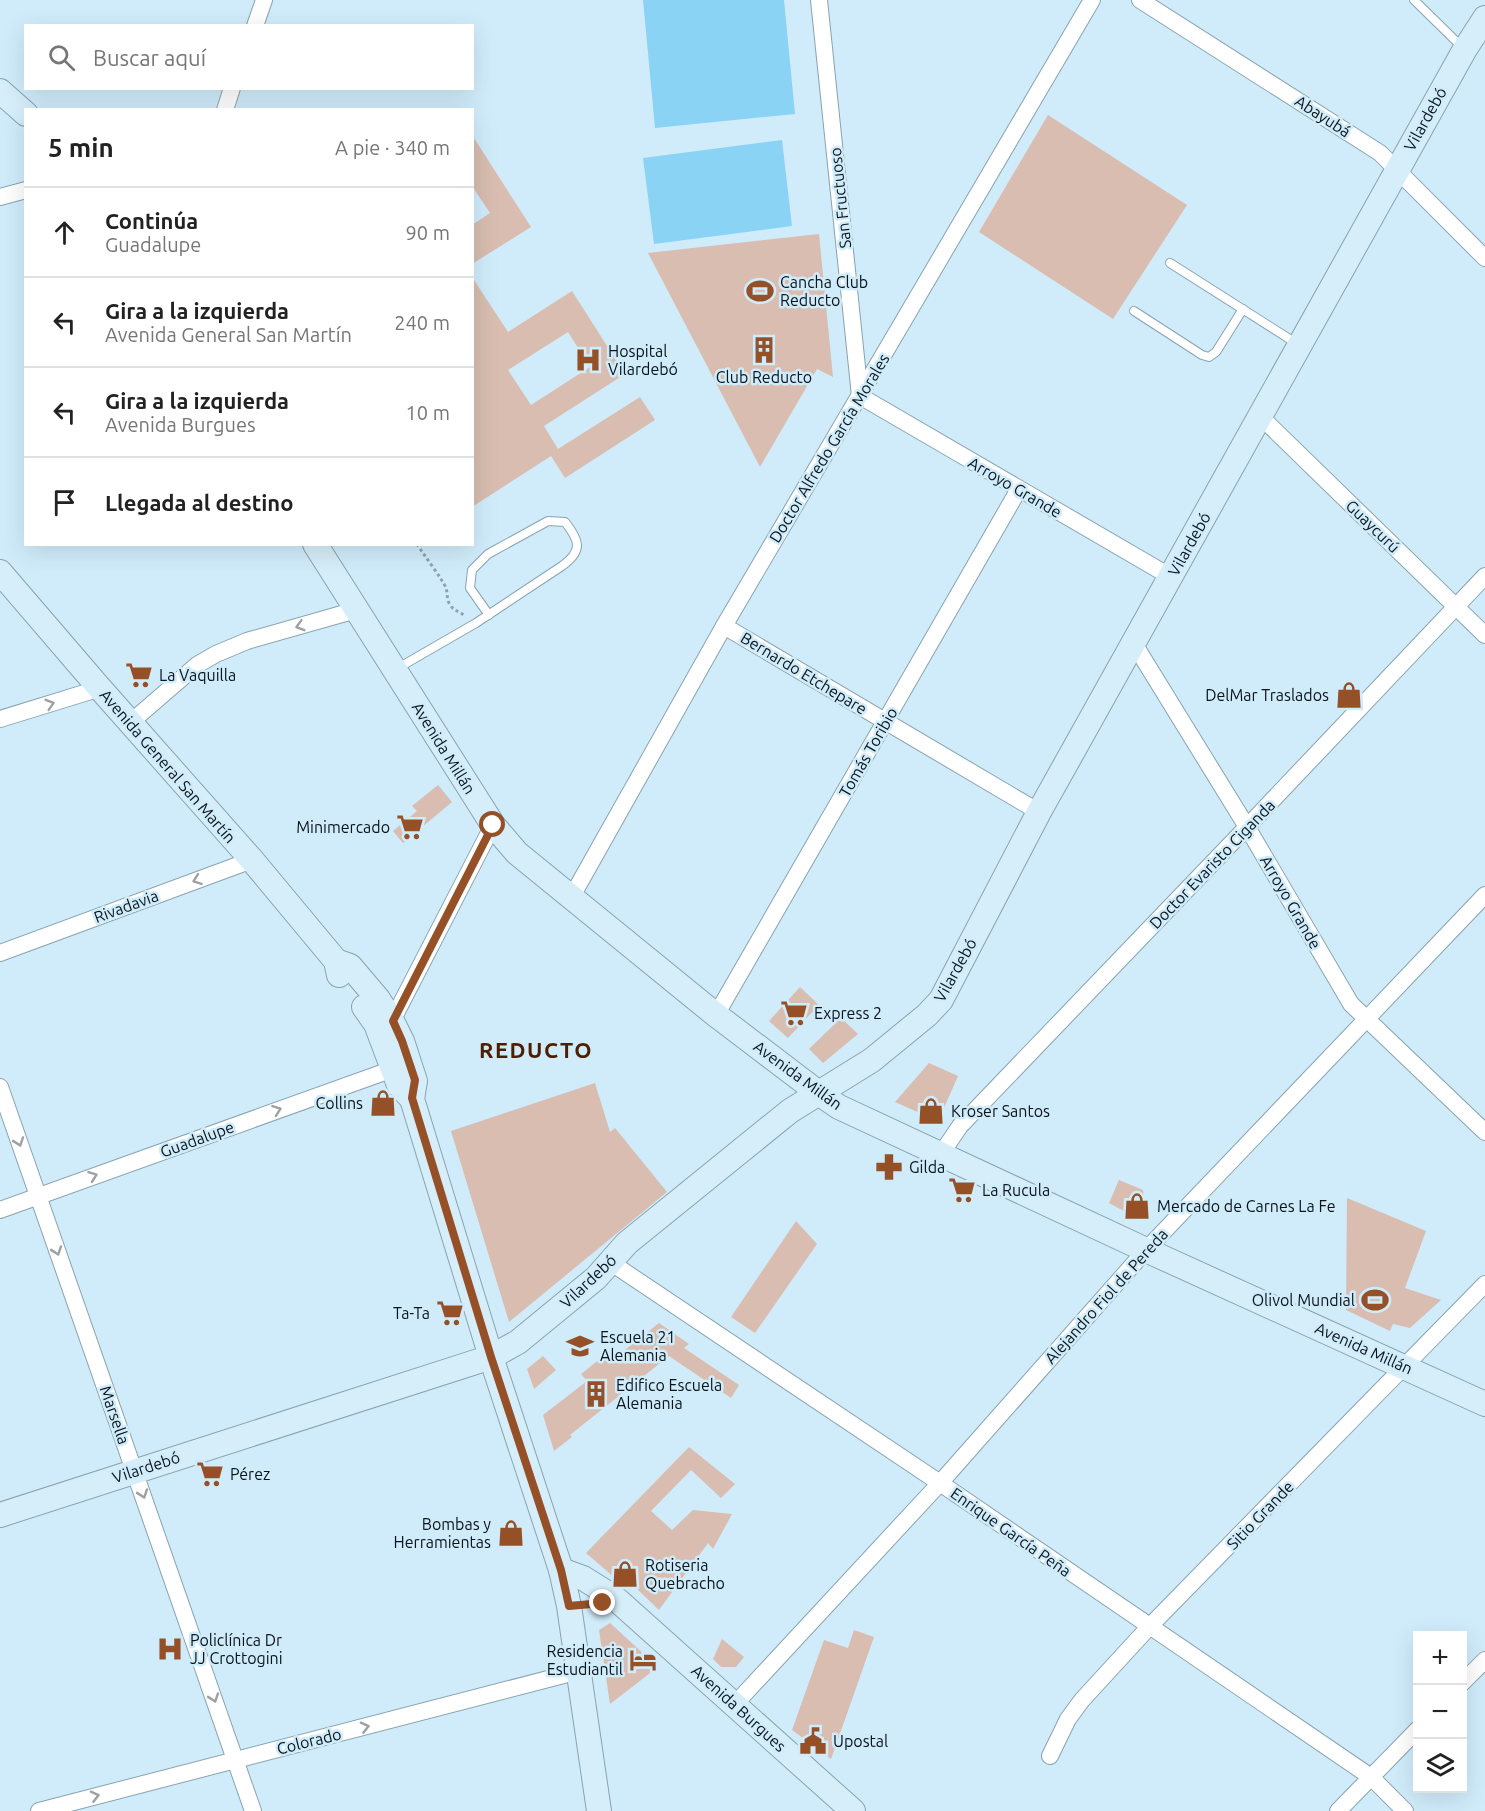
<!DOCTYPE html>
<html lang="es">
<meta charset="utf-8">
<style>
:root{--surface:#fff;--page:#f6f6f6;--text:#222;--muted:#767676;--line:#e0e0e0}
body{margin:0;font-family:Ubuntu,sans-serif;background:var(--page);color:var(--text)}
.controls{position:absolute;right:18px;bottom:18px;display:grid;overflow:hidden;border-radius:0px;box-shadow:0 6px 24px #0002}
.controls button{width:54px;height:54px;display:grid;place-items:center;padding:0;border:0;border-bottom:2px solid var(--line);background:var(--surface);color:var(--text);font:30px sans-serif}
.stop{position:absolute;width:18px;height:18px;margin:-14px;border:4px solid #965028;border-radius:50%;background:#fff}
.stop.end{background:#965028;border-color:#fff;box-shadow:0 2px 6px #0008}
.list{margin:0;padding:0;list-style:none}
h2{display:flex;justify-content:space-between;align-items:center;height:78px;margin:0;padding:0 24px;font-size:26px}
h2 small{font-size:20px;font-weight:400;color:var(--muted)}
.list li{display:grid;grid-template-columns:39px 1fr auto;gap:18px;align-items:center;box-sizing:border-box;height:90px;padding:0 24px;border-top:2px solid var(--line)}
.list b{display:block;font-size:22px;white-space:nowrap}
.list p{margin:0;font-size:20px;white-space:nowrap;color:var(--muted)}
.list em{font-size:20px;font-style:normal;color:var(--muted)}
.icon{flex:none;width:33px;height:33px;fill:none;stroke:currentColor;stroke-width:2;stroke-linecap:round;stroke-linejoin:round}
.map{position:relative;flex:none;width:1485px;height:1811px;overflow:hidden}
.search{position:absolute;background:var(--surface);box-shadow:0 6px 24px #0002;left:24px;top:24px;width:450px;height:66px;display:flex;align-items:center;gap:15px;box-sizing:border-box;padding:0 21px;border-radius:0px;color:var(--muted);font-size:22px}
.panel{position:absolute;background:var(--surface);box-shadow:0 6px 24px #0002;left:24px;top:108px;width:450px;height:438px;border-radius:0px}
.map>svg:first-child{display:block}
</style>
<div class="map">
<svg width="1485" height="1811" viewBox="0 0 1485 1811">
<rect width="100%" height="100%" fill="#d0ecfb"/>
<g fill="#8ad3f5">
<polygon points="643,0 784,0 795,114 655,128"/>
<polygon points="782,140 792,226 654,244 643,158"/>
</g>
<g fill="#d8bdb0" fill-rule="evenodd">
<polygon points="1048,115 1187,205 1113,319 979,232"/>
<polygon points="472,135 531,227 472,264 472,225 490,213 472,186"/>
<polygon points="819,234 833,377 817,369 760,467 648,253"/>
<path d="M472,277L508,332L572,291L625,374L544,426L558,449L640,397L655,420L565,478L551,456L472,507ZM568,332L590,367L531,405L508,370Z"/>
<polygon points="438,785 452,802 403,843 393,831 417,811 412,806"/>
<polygon points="800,987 819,1005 788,1038 769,1021"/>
<polygon points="841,1018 858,1034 823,1063 809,1049"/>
<polygon points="929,1063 958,1076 940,1117 933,1119 895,1102"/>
<polygon points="595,1083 610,1132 615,1128 667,1192 509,1322 451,1131"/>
<polygon points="1119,1180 1143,1190 1146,1217 1135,1217 1109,1203"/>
<polygon points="1347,1198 1426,1231 1405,1288 1441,1300 1410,1328 1393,1324 1390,1331 1346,1310"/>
<polygon points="796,1221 817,1244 755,1333 731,1317"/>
<polygon points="659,1323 689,1344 684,1348 739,1385 731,1398 669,1356 570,1435 572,1437 554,1451 543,1415 587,1381 581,1374 605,1355 608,1359 613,1354 616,1357"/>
<polygon points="543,1356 556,1370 534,1389 527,1369"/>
<polygon points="689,1447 735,1484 721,1498 691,1470 651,1511 672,1530 693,1510 732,1514 713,1549 708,1543 659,1610 633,1585 629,1590 586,1553"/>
<polygon points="610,1623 658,1667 610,1704 599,1630"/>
<polygon points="854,1630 874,1637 831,1759 792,1730 824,1640 848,1648"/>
<polygon points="722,1639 744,1657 736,1667 721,1667 713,1659"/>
</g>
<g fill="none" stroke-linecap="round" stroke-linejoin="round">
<defs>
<g id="lane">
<polyline points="1414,0 1462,47"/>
<polyline points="1170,263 1299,345"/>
<polyline points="1134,311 1202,355 1209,357 1216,352 1243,309"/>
<path d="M398,668L476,623L562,566C583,551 580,541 565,522L548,521L488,554L472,570L470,588L489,615"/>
</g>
<g id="street">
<polyline points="819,0 860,396 1171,577"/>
<polyline points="1140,0 1380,153 1485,258"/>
<polyline points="255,26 264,0"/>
<polyline points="225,110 232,88"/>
<polyline points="0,197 26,190"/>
<polyline points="1260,416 1485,635"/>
<polyline points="724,626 1039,812"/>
<polyline points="1133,642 1247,827 1351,1004 1485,1132"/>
<polyline points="0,719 91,691 97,685"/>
<polyline points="131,722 197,665 216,654 247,641 356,610"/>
<polyline points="571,898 724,626 1092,0"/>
<polyline points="0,953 252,860"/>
<polyline points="716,1015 1019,489"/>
<polyline points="386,1022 392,1021 493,825"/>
<polyline points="0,1087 253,1811"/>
<polyline points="941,1154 960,1126 1247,827 1485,576"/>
<polyline points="0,1210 393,1069"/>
<polyline points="610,1262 940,1483 1371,1777 1405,1811"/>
<polyline points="1462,1683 1485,1660"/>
<polyline points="735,1704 940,1483 1146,1250 1485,895"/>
<polyline points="1050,1756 1068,1719 1082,1700 1149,1627 1485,1284"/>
<polyline points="39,1811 579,1671"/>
<polyline points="1338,1811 1418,1729"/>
</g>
<g id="secondary">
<polyline points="0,91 26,114"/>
<polyline points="315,544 493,825 517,853 716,1015 820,1094 839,1107 1146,1250 1485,1404"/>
<polyline points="0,572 97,685 252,860 336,961 339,975"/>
<polyline points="336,961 350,966 378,999 392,1021 402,1041 415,1081 412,1099 491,1357 561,1570 569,1606 599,1811"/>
<polyline points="364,1007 376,1024 399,1085 412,1099"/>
<polyline points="0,1515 491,1357 518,1342 596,1278 627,1243 790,1111 872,1060 927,1015 941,1000 1039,812 1465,49 1485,18"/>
<polyline points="561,1570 583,1578 615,1598 853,1811"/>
</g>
</defs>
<use href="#lane" stroke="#88a3b0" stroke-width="10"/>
<use href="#street" stroke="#88a3b0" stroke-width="18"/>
<use href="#secondary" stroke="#88a3b0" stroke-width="26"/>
<path stroke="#8ea3af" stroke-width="3" stroke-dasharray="3 3" stroke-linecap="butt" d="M417,544C423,554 443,580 446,588C448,595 446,600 451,606C455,612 461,611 465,617"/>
<use href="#lane" stroke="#fff" stroke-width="8"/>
<use href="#street" stroke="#fff" stroke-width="16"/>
<use href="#secondary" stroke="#d6eef9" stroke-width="24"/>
</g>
<defs><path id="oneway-chevron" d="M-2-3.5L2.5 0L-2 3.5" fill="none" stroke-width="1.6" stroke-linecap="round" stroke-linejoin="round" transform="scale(1.5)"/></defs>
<g stroke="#9da1a3">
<use href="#oneway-chevron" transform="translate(300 626) rotate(164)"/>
<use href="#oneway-chevron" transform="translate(50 704) rotate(-17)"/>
<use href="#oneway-chevron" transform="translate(197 880) rotate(160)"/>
<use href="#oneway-chevron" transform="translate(277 1110) rotate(-20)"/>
<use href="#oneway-chevron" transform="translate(19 1142) rotate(71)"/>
<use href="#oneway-chevron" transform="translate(93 1176) rotate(-20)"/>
<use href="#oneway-chevron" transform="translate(57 1251) rotate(71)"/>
<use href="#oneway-chevron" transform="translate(143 1494) rotate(71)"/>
<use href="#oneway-chevron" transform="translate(214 1698) rotate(71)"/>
<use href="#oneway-chevron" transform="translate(365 1727) rotate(-14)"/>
<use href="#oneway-chevron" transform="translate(95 1796) rotate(-14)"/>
</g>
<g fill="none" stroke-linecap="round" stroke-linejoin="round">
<polyline stroke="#965028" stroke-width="8" points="493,825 393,1021 402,1041 415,1080 412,1098 491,1357 561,1570 569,1606 603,1603"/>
</g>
<defs>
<symbol id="stadium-bare" viewBox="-9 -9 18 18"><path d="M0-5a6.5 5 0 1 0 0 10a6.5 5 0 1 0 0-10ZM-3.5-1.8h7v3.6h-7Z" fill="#965028" stroke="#d0ecfb" stroke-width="2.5" paint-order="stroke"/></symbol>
<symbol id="building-bare" viewBox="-9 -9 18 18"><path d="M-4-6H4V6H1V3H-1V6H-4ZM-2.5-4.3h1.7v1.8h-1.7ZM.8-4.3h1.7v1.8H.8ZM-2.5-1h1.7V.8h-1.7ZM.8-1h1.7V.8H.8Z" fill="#965028" stroke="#d0ecfb" stroke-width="2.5" paint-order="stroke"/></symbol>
<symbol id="hospital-bare" viewBox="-9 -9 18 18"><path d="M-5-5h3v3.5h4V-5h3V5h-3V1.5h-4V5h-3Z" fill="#965028" stroke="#d0ecfb" stroke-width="2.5" paint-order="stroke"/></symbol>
<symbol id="supermarket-bare" viewBox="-9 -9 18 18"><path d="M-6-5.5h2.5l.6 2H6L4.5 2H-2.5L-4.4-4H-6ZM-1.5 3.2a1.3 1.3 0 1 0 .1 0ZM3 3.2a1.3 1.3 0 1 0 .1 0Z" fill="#965028" stroke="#d0ecfb" stroke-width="2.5" paint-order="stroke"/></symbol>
<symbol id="shop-bare" viewBox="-9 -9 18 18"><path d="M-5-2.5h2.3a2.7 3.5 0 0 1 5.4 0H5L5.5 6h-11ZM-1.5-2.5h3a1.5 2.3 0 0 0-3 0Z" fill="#965028" stroke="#d0ecfb" stroke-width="2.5" paint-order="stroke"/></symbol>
<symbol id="pharmacy-bare" viewBox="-9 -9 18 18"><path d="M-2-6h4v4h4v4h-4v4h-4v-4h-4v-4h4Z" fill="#965028" stroke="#d0ecfb" stroke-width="2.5" paint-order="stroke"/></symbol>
<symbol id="school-bare" viewBox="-9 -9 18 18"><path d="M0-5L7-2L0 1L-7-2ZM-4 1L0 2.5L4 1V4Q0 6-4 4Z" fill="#965028" stroke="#d0ecfb" stroke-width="2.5" paint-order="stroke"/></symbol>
<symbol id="hotel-bare" viewBox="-9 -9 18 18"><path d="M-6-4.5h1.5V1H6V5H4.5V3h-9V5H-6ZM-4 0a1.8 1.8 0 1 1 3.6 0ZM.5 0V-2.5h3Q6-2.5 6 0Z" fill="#965028" stroke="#d0ecfb" stroke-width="2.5" paint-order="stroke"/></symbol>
<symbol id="civic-bare" viewBox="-9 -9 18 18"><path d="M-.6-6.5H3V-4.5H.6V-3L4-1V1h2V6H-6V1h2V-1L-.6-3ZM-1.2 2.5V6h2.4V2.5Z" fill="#965028" stroke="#d0ecfb" stroke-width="2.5" paint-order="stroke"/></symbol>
</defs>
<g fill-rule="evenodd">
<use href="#stadium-bare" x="741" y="272" width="38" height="38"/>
<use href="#building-bare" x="745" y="331" width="38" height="38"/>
<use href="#hospital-bare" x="569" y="341" width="38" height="38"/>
<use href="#supermarket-bare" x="120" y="656" width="38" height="38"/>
<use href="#shop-bare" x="1330" y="676" width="38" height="38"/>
<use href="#supermarket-bare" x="391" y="808" width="38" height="38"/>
<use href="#supermarket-bare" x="775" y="994" width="38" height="38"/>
<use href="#shop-bare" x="364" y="1084" width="38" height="38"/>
<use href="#shop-bare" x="912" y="1092" width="38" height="38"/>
<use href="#pharmacy-bare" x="870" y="1148" width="38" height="38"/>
<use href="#supermarket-bare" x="943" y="1171" width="38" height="38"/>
<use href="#shop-bare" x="1118" y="1187" width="38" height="38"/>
<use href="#stadium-bare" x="1356" y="1281" width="38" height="38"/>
<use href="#supermarket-bare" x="431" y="1294" width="38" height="38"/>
<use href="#school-bare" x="561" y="1327" width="38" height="38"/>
<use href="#building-bare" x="577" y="1375" width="38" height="38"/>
<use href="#supermarket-bare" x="191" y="1455" width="38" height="38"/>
<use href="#shop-bare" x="492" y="1514" width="38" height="38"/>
<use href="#shop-bare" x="606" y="1555" width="38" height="38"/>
<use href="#hospital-bare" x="151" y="1630" width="38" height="38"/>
<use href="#hotel-bare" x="624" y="1641" width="38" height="38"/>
<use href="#civic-bare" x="794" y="1722" width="38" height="38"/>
</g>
<g text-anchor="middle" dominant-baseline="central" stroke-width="5" stroke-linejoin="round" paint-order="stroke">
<g font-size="16" fill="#0a1419" stroke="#d0ecfb">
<text transform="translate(1323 116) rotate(33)">Abayubá</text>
<text transform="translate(1425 119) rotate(-61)">Vilardebó</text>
<text transform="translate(840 198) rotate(-96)">San Fructuoso</text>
<text transform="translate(829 448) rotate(-59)">Doctor Alfredo García Morales</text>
<text transform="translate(1015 487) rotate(30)">Arroyo Grande</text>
<text transform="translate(1373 526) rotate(44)">Guaycurú</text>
<text transform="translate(1189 544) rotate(-61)">Vilardebó</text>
<text transform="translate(804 673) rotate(31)">Bernardo Etchepare</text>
<text transform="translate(444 748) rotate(58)">Avenida Millán</text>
<text transform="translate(868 752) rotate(-60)">Tomás Toribio</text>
<text transform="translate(168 766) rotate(49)">Avenida General San Martín</text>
<text transform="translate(1212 864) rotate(-46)">Doctor Evaristo Ciganda</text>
<text transform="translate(1291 902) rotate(60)">Arroyo Grande</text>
<text transform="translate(126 906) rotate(-20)">Rivadavia</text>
<text transform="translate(955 970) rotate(-61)">Vilardebó</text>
<text transform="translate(798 1075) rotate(36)">Avenida Millán</text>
<text transform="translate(197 1139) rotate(-20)">Guadalupe</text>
<text transform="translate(588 1281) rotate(-43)">Vilardebó</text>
<text transform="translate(1106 1296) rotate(-48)">Alejandro Fiol de Pereda</text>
<text transform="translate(1364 1348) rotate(24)">Avenida Millán</text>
<text transform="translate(115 1415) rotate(71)">Marsella</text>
<text transform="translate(146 1467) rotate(-18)">Vilardebó</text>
<text transform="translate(1260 1515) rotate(-46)">Sitio Grande</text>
<text transform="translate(1011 1532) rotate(35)">Enrique García Peña</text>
<text transform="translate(739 1708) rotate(42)">Avenida Burgues</text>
<text transform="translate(309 1741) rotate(-14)">Colorado</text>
</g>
<g font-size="16" fill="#0a1419" stroke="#d0ecfb" text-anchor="start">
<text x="780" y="282">Cancha Club<tspan x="780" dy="18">Reducto</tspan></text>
<text x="608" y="351">Hospital<tspan x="608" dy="18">Vilardebó</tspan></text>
<text x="764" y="377" text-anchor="middle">Club Reducto</text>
<text x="159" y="675">La Vaquilla</text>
<text x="1329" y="695" text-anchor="end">DelMar Traslados</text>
<text x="390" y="827" text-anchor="end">Minimercado</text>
<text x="814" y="1013">Express 2</text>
<text x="363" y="1103" text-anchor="end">Collins</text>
<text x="951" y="1111">Kroser Santos</text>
<text x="909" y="1167">Gilda</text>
<text x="982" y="1190">La Rucula</text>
<text x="1157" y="1206">Mercado de Carnes La Fe</text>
<text x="1355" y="1300" text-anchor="end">Olivol Mundial</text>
<text x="430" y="1313" text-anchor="end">Ta-Ta</text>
<text x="600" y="1337">Escuela 21<tspan x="600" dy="18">Alemania</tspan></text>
<text x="616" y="1385">Edifico Escuela<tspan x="616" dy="18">Alemania</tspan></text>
<text x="230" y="1474">Pérez</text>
<text x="491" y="1524" text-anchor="end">Bombas y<tspan x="491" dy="18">Herramientas</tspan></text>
<text x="645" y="1565">Rotiseria<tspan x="645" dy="18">Quebracho</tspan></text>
<text x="190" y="1640">Policlínica Dr<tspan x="190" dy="18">JJ Crottogini</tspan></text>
<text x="623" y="1651" text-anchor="end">Residencia<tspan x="623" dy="18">Estudiantil</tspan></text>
<text x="833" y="1741">Upostal</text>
</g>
<g font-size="22" font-weight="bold" letter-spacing="1.5" fill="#4d1f02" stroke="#d0ecfb">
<text x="536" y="1049">REDUCTO</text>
</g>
</g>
</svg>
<div class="controls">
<button>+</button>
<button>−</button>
<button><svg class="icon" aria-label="layers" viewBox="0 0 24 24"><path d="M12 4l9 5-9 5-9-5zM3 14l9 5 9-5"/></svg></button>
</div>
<div class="stop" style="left:493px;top:825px"></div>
<div class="stop end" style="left:603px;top:1603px"></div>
<div class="search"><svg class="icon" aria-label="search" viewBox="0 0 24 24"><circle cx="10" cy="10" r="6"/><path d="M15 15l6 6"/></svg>Buscar aquí</div>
<section class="panel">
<h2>5 min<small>A pie · 340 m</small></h2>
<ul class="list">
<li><svg class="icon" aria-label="ahead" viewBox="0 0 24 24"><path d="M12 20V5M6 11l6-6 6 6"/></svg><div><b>Continúa</b><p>Guadalupe</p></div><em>90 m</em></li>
<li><svg class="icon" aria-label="left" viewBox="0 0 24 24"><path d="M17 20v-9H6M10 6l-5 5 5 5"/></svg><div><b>Gira a la izquierda</b><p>Avenida General San Martín</p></div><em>240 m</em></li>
<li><svg class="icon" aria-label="left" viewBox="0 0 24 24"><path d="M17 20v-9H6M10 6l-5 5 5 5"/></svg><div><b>Gira a la izquierda</b><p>Avenida Burgues</p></div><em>10 m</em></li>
<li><svg class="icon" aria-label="arrive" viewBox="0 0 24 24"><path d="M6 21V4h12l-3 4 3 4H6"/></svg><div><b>Llegada al destino</b></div></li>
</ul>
</section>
</div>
